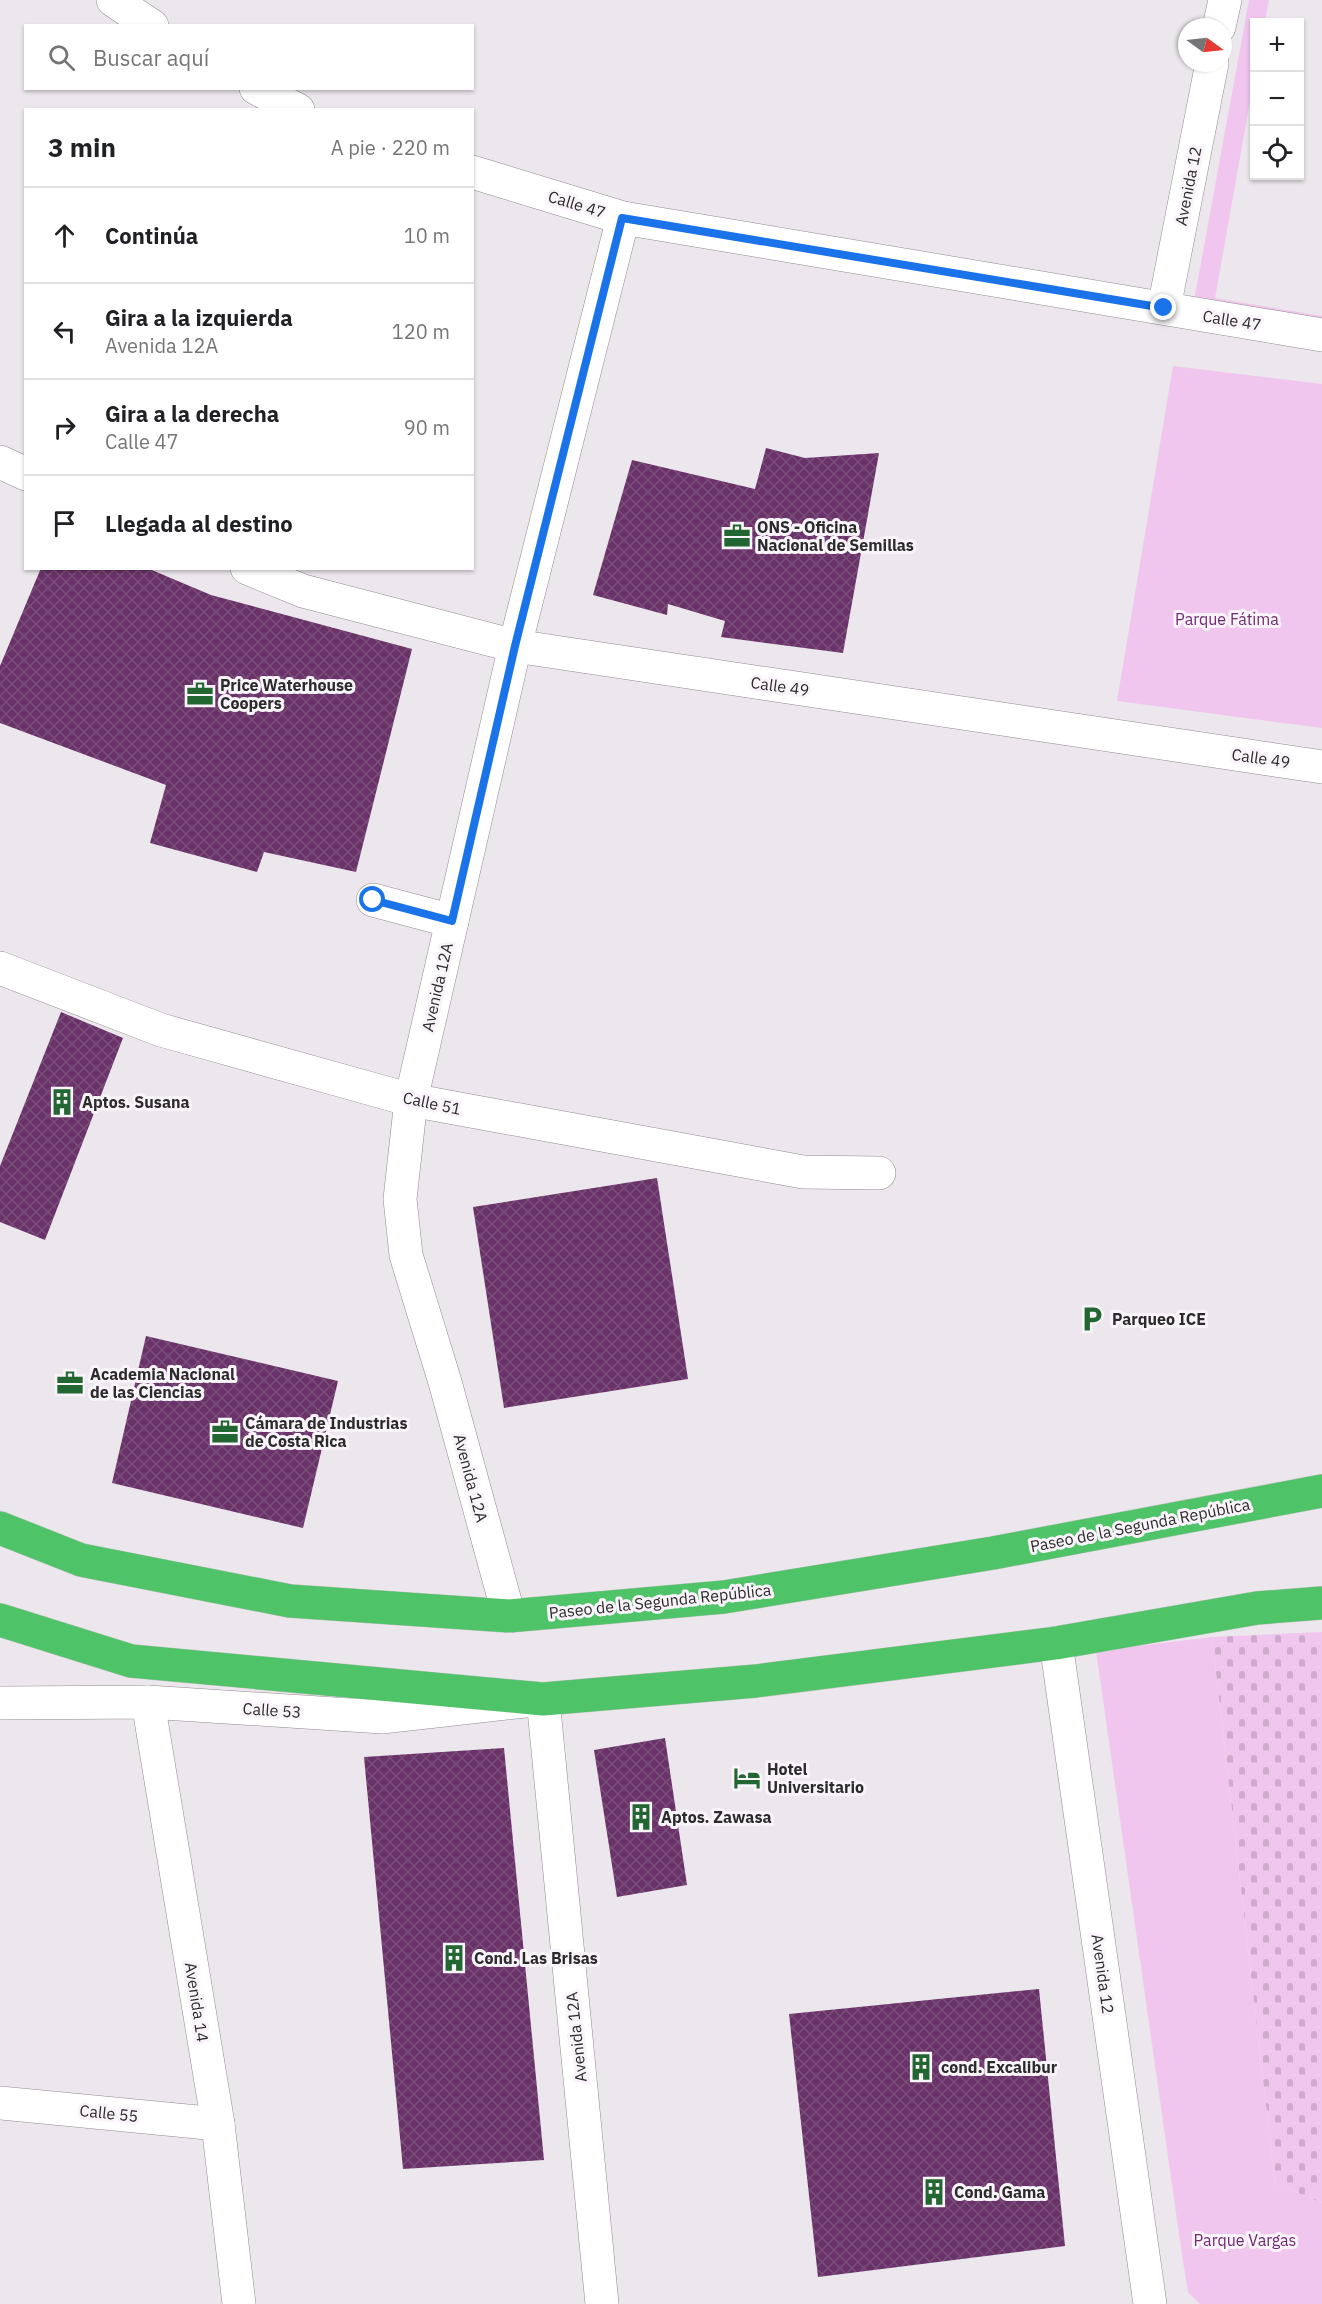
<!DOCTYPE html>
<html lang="es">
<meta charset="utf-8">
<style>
:root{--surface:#fff;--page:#f6f6f6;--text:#202124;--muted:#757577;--line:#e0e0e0}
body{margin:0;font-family:"IBM Plex Sans",sans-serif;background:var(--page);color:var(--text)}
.controls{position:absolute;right:18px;top:18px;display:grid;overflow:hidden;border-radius:0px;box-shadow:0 2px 4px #0004}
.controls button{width:54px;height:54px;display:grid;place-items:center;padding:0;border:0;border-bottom:2px solid var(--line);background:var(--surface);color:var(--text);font:30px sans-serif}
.compass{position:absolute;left:1178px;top:18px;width:54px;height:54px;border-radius:50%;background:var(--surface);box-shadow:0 2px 4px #0004;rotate:105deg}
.stop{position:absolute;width:18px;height:18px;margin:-14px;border:4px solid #1a73e8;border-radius:50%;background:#fff}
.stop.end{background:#1a73e8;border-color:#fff;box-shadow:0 2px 6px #0008}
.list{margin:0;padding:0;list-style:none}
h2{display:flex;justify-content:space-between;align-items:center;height:78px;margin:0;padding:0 24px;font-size:26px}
h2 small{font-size:20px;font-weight:400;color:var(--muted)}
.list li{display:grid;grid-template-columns:39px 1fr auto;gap:18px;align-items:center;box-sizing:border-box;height:96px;padding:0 24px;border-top:2px solid var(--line)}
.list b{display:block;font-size:22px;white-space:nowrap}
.list p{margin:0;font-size:20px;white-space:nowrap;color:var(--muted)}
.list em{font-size:20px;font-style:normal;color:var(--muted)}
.icon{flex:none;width:33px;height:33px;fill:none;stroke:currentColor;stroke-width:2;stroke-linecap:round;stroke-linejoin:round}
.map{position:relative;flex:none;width:1322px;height:2304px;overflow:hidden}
.search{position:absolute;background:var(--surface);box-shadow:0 2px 4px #0004;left:24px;top:24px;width:450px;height:66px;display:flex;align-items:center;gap:15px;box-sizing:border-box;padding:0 21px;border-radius:0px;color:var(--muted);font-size:22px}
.panel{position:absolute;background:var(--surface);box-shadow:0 2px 4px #0004;left:24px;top:108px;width:450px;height:462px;border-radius:0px}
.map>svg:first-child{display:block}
</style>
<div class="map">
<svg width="1322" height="2304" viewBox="0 0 1322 2304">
<defs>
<pattern id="cemetery-stones" width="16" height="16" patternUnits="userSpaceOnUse" patternTransform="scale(1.5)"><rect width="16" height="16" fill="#f1c6ee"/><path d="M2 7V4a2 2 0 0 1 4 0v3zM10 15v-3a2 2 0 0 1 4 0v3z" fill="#cfaacc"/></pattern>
<pattern id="building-cross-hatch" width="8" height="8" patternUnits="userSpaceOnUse" patternTransform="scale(1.5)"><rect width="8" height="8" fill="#693268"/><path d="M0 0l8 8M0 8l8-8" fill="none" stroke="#7a4e7a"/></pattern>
</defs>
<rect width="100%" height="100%" fill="#ece7ec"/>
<g fill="#f1c6ee">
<polygon points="1249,0 1269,0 1265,22 1254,22 1254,79 1215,298 1322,316 1322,322 1194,301"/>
<polygon points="1173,366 1322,384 1322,728 1117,701"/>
<polygon points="1212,1637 1275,2183 1322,2203 1322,2304 1200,2304 1188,2292 1182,2255 1096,1651"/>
</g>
<polygon fill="url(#cemetery-stones)" points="1322,1632 1322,2203 1275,2183 1212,1637"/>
<g fill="url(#building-cross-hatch)">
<polygon points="766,448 805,458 879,453 843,653 721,637 725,621 668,604 667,615 593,595 632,460 755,489"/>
<polygon points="41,568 147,568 211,595 412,649 356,872 264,852 257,872 150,843 166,785 0,723 0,666"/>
<polygon points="61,1012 123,1038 45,1240 0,1222 0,1166"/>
<polygon points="657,1178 688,1379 504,1408 473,1207"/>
<polygon points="146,1336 338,1381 303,1528 112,1483"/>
<polygon points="665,1738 687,1885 617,1897 594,1750"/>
<polygon points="504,1748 544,2160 403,2169 364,1757"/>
<polygon points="1039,1989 1065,2246 818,2277 789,2014"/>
</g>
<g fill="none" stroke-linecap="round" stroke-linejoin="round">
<defs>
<g id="minor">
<polyline points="113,0 152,26"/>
<polyline points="1219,27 1225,0"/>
<polyline points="256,88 298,110"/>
<polyline points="472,172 623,218 1322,335"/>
<polyline points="1164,308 1212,63"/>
<polyline points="0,462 26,474"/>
<polyline points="247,568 303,591 515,646 1322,767"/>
<polyline points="373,900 452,921"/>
<polyline points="0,968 161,1030 411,1100 803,1172 879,1173"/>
<polyline points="509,1616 445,1382 406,1255 400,1199 411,1100 515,646 623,218"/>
<polyline points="1056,1643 1150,2304"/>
<polyline points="148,1702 218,2124 239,2304"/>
<polyline points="0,1703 148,1702 382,1717 543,1699 602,2304"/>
<polyline points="0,2103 218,2124"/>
</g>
<g id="highway">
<polyline points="0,1528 81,1560 290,1601 509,1616 724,1597 993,1553 1322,1491"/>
<polyline points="0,1620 131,1661 543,1699 756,1681 1056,1643 1257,1608 1322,1603"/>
</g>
</defs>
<use href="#minor" stroke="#908b8f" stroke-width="34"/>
<use href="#highway" stroke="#c4c4c4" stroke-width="34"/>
<use href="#minor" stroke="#fff" stroke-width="33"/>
<use href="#highway" stroke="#4fc368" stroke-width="33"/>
</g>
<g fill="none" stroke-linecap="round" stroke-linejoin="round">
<polyline stroke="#1a73e8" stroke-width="8" points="373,900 452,921 515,646 622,218 1164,308"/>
</g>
<defs>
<symbol id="office-bare" viewBox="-9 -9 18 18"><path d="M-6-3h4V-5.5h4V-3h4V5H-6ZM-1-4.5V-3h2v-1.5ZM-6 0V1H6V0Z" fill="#226632" stroke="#f9f4f9" stroke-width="2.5" paint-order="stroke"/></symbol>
<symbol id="building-bare" viewBox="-9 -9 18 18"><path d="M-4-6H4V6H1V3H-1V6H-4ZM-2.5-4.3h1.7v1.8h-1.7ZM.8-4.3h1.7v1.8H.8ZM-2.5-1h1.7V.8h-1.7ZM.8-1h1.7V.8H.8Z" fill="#226632" stroke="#f9f4f9" stroke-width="2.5" paint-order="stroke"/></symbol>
<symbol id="parking-bare" viewBox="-9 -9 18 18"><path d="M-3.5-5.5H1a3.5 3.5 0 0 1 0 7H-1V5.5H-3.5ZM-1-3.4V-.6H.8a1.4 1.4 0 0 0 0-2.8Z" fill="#226632" stroke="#f9f4f9" stroke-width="2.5" paint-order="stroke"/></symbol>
<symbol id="hotel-bare" viewBox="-9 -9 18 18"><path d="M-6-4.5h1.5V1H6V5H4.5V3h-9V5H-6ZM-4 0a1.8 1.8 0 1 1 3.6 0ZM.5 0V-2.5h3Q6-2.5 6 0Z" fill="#226632" stroke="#f9f4f9" stroke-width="2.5" paint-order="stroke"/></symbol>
</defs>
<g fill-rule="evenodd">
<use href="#office-bare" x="718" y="517" width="38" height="38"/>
<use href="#office-bare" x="181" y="675" width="38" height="38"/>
<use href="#building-bare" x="43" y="1083" width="38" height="38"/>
<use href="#parking-bare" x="1073" y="1300" width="38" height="38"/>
<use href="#office-bare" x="51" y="1364" width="38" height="38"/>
<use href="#office-bare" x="206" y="1413" width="38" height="38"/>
<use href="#hotel-bare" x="728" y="1759" width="38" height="38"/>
<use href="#building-bare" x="622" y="1798" width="38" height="38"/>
<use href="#building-bare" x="435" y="1939" width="38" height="38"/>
<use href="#building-bare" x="902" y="2048" width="38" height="38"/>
<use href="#building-bare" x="915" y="2173" width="38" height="38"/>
</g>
<g text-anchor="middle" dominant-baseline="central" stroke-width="6" stroke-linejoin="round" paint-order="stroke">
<g font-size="16" fill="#2c2b2c" stroke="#f9f4f9">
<text transform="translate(1188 186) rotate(-79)">Avenida 12</text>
<text transform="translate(577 204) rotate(17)">Calle 47</text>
<text transform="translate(1232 320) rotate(9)">Calle 47</text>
<text transform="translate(780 686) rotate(8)">Calle 49</text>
<text transform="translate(1261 758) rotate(8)">Calle 49</text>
<text transform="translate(437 987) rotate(-77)">Avenida 12A</text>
<text transform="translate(432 1103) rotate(12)">Calle 51</text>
<text transform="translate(471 1478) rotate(75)">Avenida 12A</text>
<text transform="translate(1140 1525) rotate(-11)">Paseo de la Segunda República</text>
<text transform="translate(660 1601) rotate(-6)">Paseo de la Segunda República</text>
<text transform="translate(272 1710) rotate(4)">Calle 53</text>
<text transform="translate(1103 1974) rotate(82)">Avenida 12</text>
<text transform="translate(197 2002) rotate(81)">Avenida 14</text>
<text transform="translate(576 2037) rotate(-96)">Avenida 12A</text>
<text transform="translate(109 2113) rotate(6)">Calle 55</text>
</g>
<g font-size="16" font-weight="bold" fill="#2c2b2c" stroke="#f9f4f9" text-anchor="start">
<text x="757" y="527">ONS - Oficina<tspan x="757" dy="18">Nacional de Semillas</tspan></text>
<text x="220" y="685">Price Waterhouse<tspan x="220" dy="18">Coopers</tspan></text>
<text x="82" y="1102">Aptos. Susana</text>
<text x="1112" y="1319">Parqueo ICE</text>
<text x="90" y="1374">Academia Nacional<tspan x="90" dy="18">de las Ciencias</tspan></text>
<text x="245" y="1423">Cámara de Industrias<tspan x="245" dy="18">de Costa Rica</tspan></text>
<text x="767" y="1769">Hotel<tspan x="767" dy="18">Universitario</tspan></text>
<text x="661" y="1817">Aptos. Zawasa</text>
<text x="474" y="1958">Cond. Las Brisas</text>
<text x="941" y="2067">cond. Excalibur</text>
<text x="954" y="2192">Cond. Gama</text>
</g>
<g font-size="16" fill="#712971" stroke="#f9f4f9">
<text x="1227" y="619">Parque Fátima</text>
<text x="1245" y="2240">Parque Vargas</text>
</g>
</g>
</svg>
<div class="controls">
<button>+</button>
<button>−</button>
<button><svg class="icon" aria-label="locate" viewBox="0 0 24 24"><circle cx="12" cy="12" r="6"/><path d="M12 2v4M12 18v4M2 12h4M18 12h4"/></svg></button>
</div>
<svg class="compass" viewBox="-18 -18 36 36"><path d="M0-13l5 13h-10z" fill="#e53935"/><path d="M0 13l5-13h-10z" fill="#757577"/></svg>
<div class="stop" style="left:373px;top:900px"></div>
<div class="stop end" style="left:1164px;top:308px"></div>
<div class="search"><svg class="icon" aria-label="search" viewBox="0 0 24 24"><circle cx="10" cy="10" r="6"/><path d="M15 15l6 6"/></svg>Buscar aquí</div>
<section class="panel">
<h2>3 min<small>A pie · 220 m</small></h2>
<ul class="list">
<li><svg class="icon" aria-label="ahead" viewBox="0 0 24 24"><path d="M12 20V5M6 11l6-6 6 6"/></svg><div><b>Continúa</b></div><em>10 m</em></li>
<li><svg class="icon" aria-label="left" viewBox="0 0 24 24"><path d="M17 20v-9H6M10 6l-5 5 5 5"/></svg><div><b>Gira a la izquierda</b><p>Avenida 12A</p></div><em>120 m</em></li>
<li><svg class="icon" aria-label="right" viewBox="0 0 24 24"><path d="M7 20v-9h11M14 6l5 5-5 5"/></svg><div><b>Gira a la derecha</b><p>Calle 47</p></div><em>90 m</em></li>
<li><svg class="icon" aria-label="arrive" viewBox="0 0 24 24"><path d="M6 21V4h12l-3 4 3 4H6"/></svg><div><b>Llegada al destino</b></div></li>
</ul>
</section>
</div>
